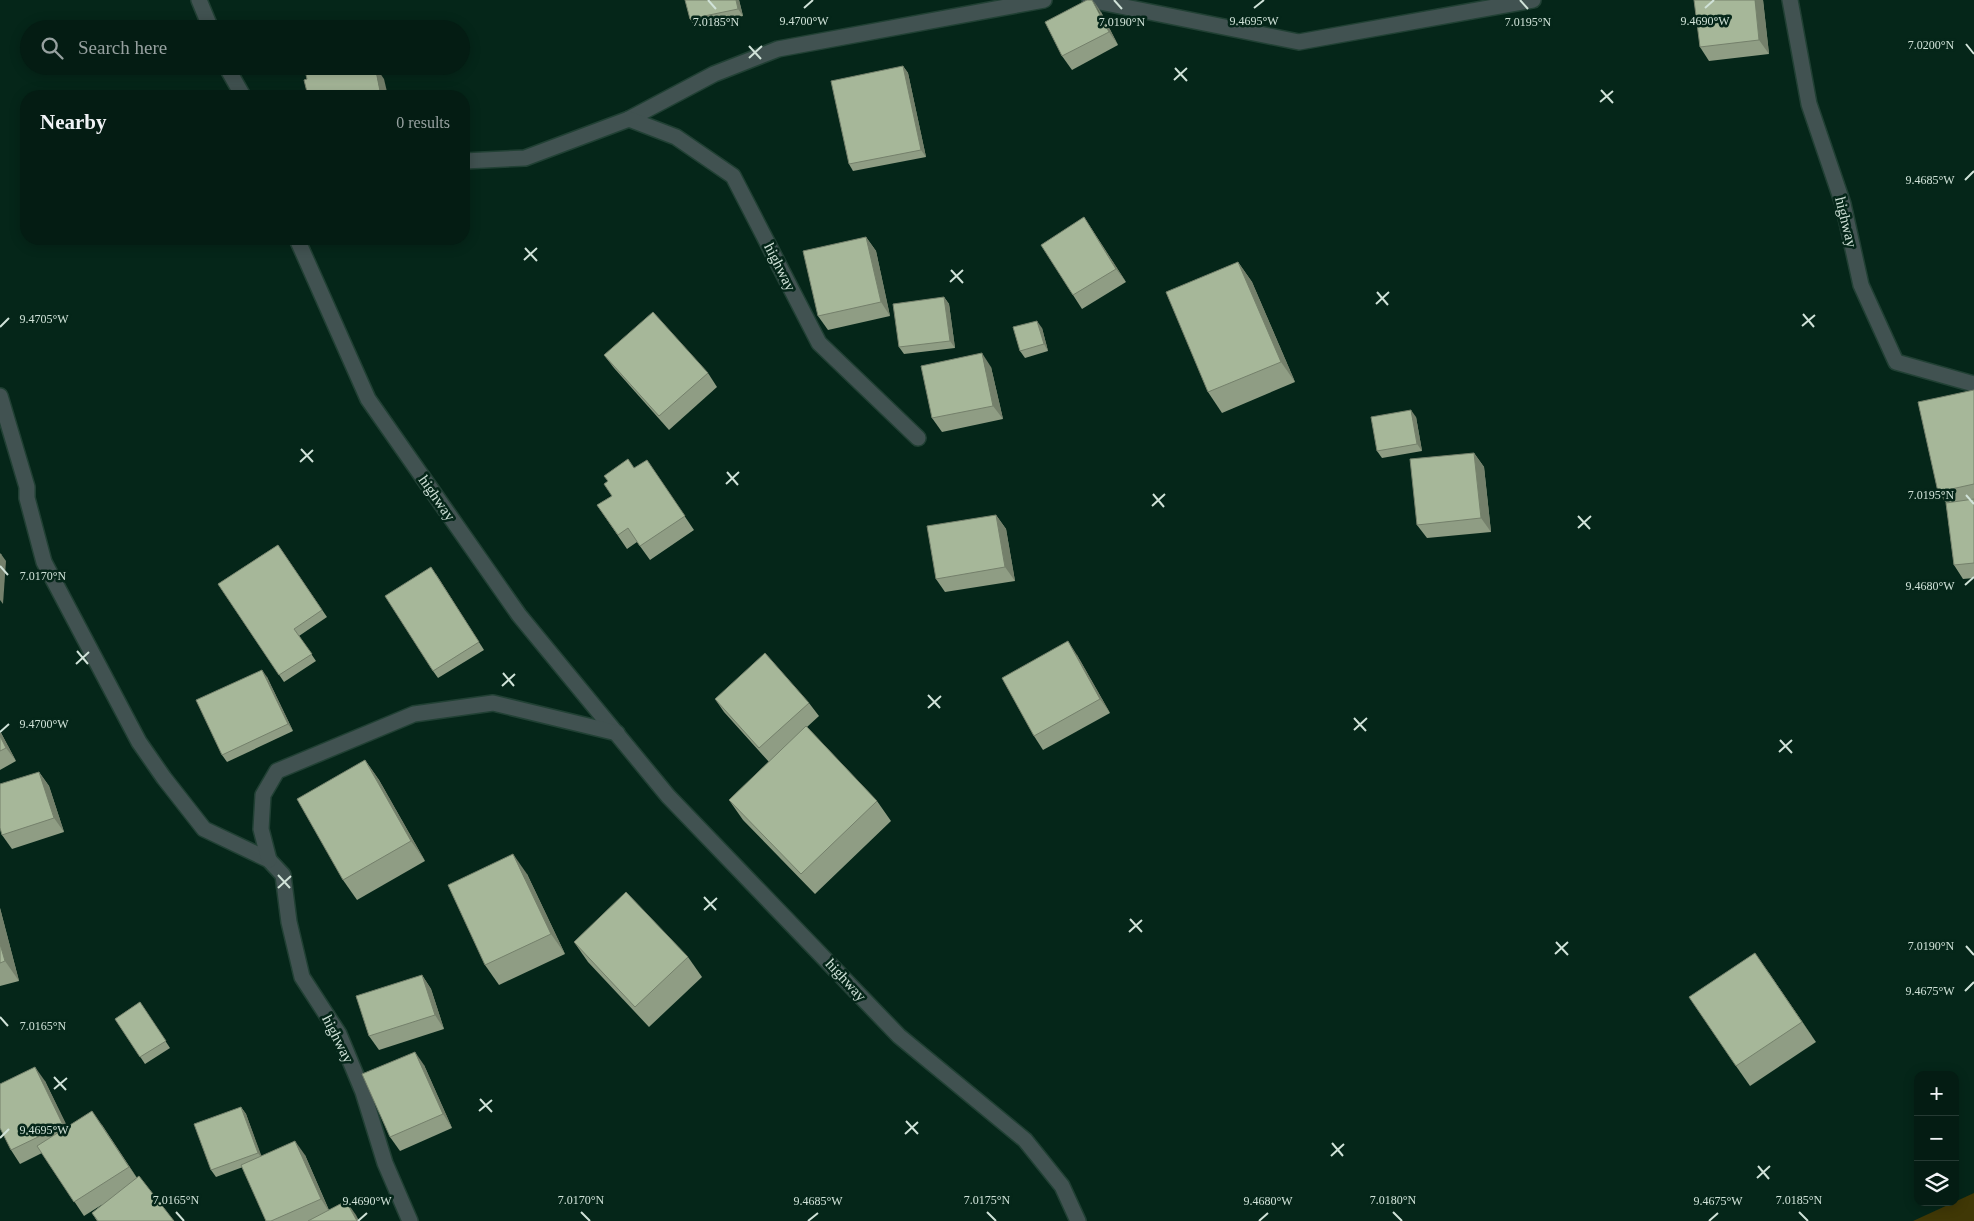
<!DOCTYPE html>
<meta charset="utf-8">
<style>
:root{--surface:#041c13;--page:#122921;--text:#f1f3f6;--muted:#97a1a0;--line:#253a33}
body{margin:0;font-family:Georgia,serif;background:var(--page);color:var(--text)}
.controls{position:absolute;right:15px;bottom:15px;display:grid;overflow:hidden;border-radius:10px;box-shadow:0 2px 12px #0003}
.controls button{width:45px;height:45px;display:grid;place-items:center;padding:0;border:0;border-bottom:1px solid var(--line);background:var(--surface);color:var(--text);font:25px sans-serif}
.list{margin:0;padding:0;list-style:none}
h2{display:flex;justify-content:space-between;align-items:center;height:65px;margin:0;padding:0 20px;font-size:21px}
h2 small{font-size:16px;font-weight:400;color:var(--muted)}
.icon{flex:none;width:28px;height:28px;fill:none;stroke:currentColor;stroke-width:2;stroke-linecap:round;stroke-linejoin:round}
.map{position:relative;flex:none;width:1974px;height:1221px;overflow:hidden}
.search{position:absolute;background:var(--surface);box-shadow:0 2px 12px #0003;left:20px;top:20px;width:450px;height:55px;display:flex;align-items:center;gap:12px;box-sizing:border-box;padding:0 18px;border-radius:28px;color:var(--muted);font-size:19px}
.panel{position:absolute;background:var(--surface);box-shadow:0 2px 12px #0003;left:20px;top:90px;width:450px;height:155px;border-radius:20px}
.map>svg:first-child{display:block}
</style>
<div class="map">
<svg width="1974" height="1221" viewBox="0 0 1974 1221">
<rect width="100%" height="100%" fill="#052619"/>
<polygon fill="#403806" points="1974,1193 1974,1221 1913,1221"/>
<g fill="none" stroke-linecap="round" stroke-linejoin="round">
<defs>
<g id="minor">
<polyline points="199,0 211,29"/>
<polyline points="1090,0 1299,42 1533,0"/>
<polyline points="1790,0 1809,104 1843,204 1861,285 1896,362 1974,384"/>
<polyline points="226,66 243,96"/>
<polyline points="629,119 714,74 778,49 1044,0"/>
<polyline points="464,161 525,158 629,119 676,137 733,176 819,343 918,438"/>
<polyline points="297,239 368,399 519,615 668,796 899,1036 1025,1140 1062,1186 1078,1221"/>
<polyline points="0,396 27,487 27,498 44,562 139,742 164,778 204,829 269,860 283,875 289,922 302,977 339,1034 363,1092 385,1163 410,1221"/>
<polyline points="269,860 261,829 263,795 277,771 414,714 493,703 617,733"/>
</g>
</defs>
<use href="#minor" stroke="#214034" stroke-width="18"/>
<use href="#minor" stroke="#415251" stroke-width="15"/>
</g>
<g fill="#8f9d84">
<polygon points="739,0 743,16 695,26 690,19"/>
<polygon points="1763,0 1769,54 1709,61 1700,47"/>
<polygon points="1101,12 1118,45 1072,70 1062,56"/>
<polygon points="903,66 908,73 926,157 853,171 849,164"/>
<polygon points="1084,217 1093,231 1126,282 1082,309 1073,295"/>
<polygon points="866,237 876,251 890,316 828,330 818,316"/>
<polygon points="1238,262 1252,282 1295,382 1222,413 1208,392"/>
<polygon points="944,297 949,304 955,348 904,354 899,347"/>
<polygon points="1042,328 1048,351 1025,358 1020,351"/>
<polygon points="604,355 708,373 717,387 669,430 614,368"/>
<polygon points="991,367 1003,419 942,432 932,418"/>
<polygon points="1974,390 1974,578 1963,579 1954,565 1946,503 1938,492"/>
<polygon points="1416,417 1422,451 1382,458 1377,451"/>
<polygon points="1474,453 1484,467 1491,532 1427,538 1417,525"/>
<polygon points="634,468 656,474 694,530 650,560 637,542 627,549 597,505 612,496"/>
<polygon points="996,515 1006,529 1015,581 945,592 936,579"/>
<polygon points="278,545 327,617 299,636 316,661 284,682 218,584"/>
<polygon points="436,574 484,650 438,678 433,671"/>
<polygon points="1077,655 1110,713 1043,750 1034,736"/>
<polygon points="267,677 293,731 227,762 222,755"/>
<polygon points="715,699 809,703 819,716 807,727 877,801 891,821 815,894 743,820 729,800 769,762 724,712"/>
<polygon points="0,731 16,761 0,770"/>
<polygon points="365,760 379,780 425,861 357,900 343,880"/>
<polygon points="39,772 49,786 64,832 12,849 2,835"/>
<polygon points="527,874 565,954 499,985 485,965"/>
<polygon points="0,908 19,981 0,986"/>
<polygon points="574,942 688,957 702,977 649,1027 588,962"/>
<polygon points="1769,973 1816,1042 1750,1086 1736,1066"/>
<polygon points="422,975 431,989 444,1029 379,1050 369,1036"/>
<polygon points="140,1002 170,1048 145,1064 115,1019"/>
<polygon points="424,1065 452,1128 400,1151 390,1137"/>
<polygon points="45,1081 67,1127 102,1125 137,1178 174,1221 97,1221 92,1213 103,1204 84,1216 42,1153 20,1164 11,1150"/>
<polygon points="241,1107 246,1114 261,1156 305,1155 329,1210 346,1201 359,1221 266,1221 243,1167 216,1177 211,1170"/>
</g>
<g fill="#74806b">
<polygon points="736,0 739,0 743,16 738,9"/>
<polygon points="1093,0 1101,12 1118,45 1109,32"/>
<polygon points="1755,0 1763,0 1769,54 1759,40"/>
<polygon points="375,66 384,79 388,96 381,96"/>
<polygon points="903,66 908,73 926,157 921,150"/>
<polygon points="1084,217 1093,231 1126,282 1116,269"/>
<polygon points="866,237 876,251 890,316 881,302"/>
<polygon points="1238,262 1252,282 1295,382 1281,362"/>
<polygon points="944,297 949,304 955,348 950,341"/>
<polygon points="1037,321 1042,328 1048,351 1044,344"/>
<polygon points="982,353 991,367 1003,419 993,406"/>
<polygon points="1411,410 1416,417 1422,451 1417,444"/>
<polygon points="1474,453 1484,467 1491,532 1481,518"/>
<polygon points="996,515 1006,529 1015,581 1005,567"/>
<polygon points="1,554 6,561 3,604 0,600 0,569"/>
<polygon points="1068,641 1077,655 1110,713 1100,699"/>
<polygon points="262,670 267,677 293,731 288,724"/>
<polygon points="0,731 16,761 6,748 0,736"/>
<polygon points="365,760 379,780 425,861 411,841"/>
<polygon points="39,772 49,786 64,832 54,818"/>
<polygon points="513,854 527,874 565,954 551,934"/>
<polygon points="0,908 19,981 5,961 0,944"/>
<polygon points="1755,953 1769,973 1816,1042 1802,1022"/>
<polygon points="422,975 431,989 444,1029 435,1015"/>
<polygon points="415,1052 424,1065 452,1128 443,1114"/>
<polygon points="35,1067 45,1081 73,1138 63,1125"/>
<polygon points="241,1107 246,1114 263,1160 258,1153"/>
<polygon points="92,1111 102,1125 139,1181 129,1167"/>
<polygon points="295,1141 305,1155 330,1213 321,1199"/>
<polygon points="346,1201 356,1215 359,1221 357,1221"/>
</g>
<g fill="#a6b799" stroke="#74806b">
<polygon points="685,0 736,0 738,9 690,19"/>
<polygon points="1087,0 1092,0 1109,32 1062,56 1045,22"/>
<polygon points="1694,0 1755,0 1759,40 1700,47"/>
<polygon points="304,66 366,66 366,67 375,66 381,96 308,96 304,80 307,79"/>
<polygon points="903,66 921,150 849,164 831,81"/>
<polygon points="1084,217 1116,269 1073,295 1041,245"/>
<polygon points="866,237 881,302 818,316 803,251"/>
<polygon points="1238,262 1281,362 1208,392 1166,292"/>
<polygon points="944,297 950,341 899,347 893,304"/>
<polygon points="653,312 708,373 659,416 604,355"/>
<polygon points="1037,321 1044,344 1020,351 1013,327"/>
<polygon points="982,353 993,406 932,418 921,366"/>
<polygon points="1974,390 1974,484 1938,492 1918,402"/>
<polygon points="1411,410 1417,444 1377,451 1371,417"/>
<polygon points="1474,453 1481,518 1417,525 1410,459"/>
<polygon points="628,459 634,468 647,460 685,516 640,546 628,528 618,535 597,505 612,496 604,484 608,481 604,476"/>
<polygon points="1974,499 1974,563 1954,565 1946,503"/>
<polygon points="996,515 1005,567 936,579 927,526"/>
<polygon points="278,545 322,610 294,629 312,654 279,675 218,584"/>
<polygon points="0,554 1,554 0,569"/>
<polygon points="431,567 479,642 433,671 385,596"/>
<polygon points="1068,641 1100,699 1034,736 1002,678"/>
<polygon points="765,653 809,703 759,748 715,699"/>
<polygon points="262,670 288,724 222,755 196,700"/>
<polygon points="806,726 877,801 801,874 729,800"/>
<polygon points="0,736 6,748 0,751"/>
<polygon points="365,760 411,841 343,880 297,799"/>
<polygon points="39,772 54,818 2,835 0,828 0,784"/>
<polygon points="513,854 551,934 485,965 448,885"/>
<polygon points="626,892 688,957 635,1007 574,942"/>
<polygon points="0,944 5,961 0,963"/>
<polygon points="1755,953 1802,1022 1736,1066 1689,997"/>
<polygon points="422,975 435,1015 369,1036 356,996"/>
<polygon points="140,1002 166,1041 140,1057 115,1019"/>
<polygon points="415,1052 443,1114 390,1137 362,1074"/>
<polygon points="35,1067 63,1125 11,1150 0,1128 0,1084"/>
<polygon points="241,1107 258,1153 211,1170 194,1124"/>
<polygon points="92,1111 129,1167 74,1202 37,1146"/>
<polygon points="295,1141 321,1199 271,1221 266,1221 241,1165"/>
<polygon points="139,1176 174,1221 98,1221 92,1213"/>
<polygon points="346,1201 357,1221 308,1221"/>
</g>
<path fill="none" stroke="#d0e2d8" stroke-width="2" d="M708,0L716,9M1114,0L1122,9M1520,0L1528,9M804,8L813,0M1254,8L1264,0M1705,8L1714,0M1966,44L1974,54M749,46L761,59M749,58L762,46M1175,68L1187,81M1174,80L1187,68M1601,90L1613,103M1600,102L1613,91M1965,180L1974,171M525,248L537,261M524,260L537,248M951,270L963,283M950,282L963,270M1377,292L1388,305M1376,304L1389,292M1803,314L1814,327M1802,326L1815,315M0,327L9,318M301,449L313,462M300,462L313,450M727,472L738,485M726,484L739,472M1153,494L1164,507M1966,495L1974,504M1152,506L1165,494M1578,516L1590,529M1578,528L1591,516M0,566L8,575M1965,585L1974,577M77,651L88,664M76,664L89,652M503,673L514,686M502,686L515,674M928,695L940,708M928,708L941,696M1354,718L1366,731M1354,730L1367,718M0,732L9,724M1780,740L1792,753M1779,752L1792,740M278,875L290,888M278,888L291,876M704,897L716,910M704,910L717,898M1130,919L1142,932M1129,932L1142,920M1556,942L1568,955M1966,946L1974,955M1555,954L1568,942M1965,991L1974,982M0,1017L8,1026M54,1077L66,1090M54,1089L67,1078M480,1099L492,1112M479,1111L492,1100M906,1121L918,1134M905,1134L918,1122M0,1138L9,1129M1332,1143L1343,1156M1331,1156L1344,1144M1758,1166L1769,1179M1757,1178L1770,1166M176,1212L184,1221M581,1212L590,1221M987,1212L996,1221M1393,1212L1402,1221M1799,1212L1808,1221M358,1221L367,1213M808,1221L818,1213M1259,1221L1268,1213M1709,1221L1718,1213"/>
<g text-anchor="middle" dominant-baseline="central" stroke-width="5" stroke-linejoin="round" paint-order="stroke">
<g font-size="15" fill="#d0e2d8" stroke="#052619">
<text transform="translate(1846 222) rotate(76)">highway</text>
<text transform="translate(780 267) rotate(63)">highway</text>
<text transform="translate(437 498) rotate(55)">highway</text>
<text transform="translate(846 980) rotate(47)">highway</text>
<text transform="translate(338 1039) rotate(63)">highway</text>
</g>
</g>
<g font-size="12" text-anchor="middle" fill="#d0e2d8" stroke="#052619" stroke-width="5" stroke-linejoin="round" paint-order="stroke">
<text x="804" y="25">9.4700°W</text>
<text x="1254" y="25">9.4695°W</text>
<text x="1705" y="25">9.4690°W</text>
<text x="716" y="26">7.0185°N</text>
<text x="1122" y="26">7.0190°N</text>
<text x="1528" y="26">7.0195°N</text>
<text x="1931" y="49">7.0200°N</text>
<text x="1930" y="184">9.4685°W</text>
<text x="44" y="323">9.4705°W</text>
<text x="1931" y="499">7.0195°N</text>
<text x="43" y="580">7.0170°N</text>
<text x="1930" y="590">9.4680°W</text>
<text x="44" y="728">9.4700°W</text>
<text x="1931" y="950">7.0190°N</text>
<text x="1930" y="995">9.4675°W</text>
<text x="43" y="1030">7.0165°N</text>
<text x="44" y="1134">9.4695°W</text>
<text x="176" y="1204">7.0165°N</text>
<text x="581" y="1204">7.0170°N</text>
<text x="987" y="1204">7.0175°N</text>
<text x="1393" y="1204">7.0180°N</text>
<text x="1799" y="1204">7.0185°N</text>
<text x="367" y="1205">9.4690°W</text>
<text x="818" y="1205">9.4685°W</text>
<text x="1268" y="1205">9.4680°W</text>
<text x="1718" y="1205">9.4675°W</text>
</g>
</svg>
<div class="controls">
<button>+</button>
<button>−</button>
<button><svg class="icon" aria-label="layers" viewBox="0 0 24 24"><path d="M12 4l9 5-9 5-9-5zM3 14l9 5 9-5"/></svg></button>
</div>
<div class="search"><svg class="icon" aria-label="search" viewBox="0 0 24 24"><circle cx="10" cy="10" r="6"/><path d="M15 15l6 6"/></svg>Search here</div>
<section class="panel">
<h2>Nearby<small>0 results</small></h2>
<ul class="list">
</ul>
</section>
</div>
